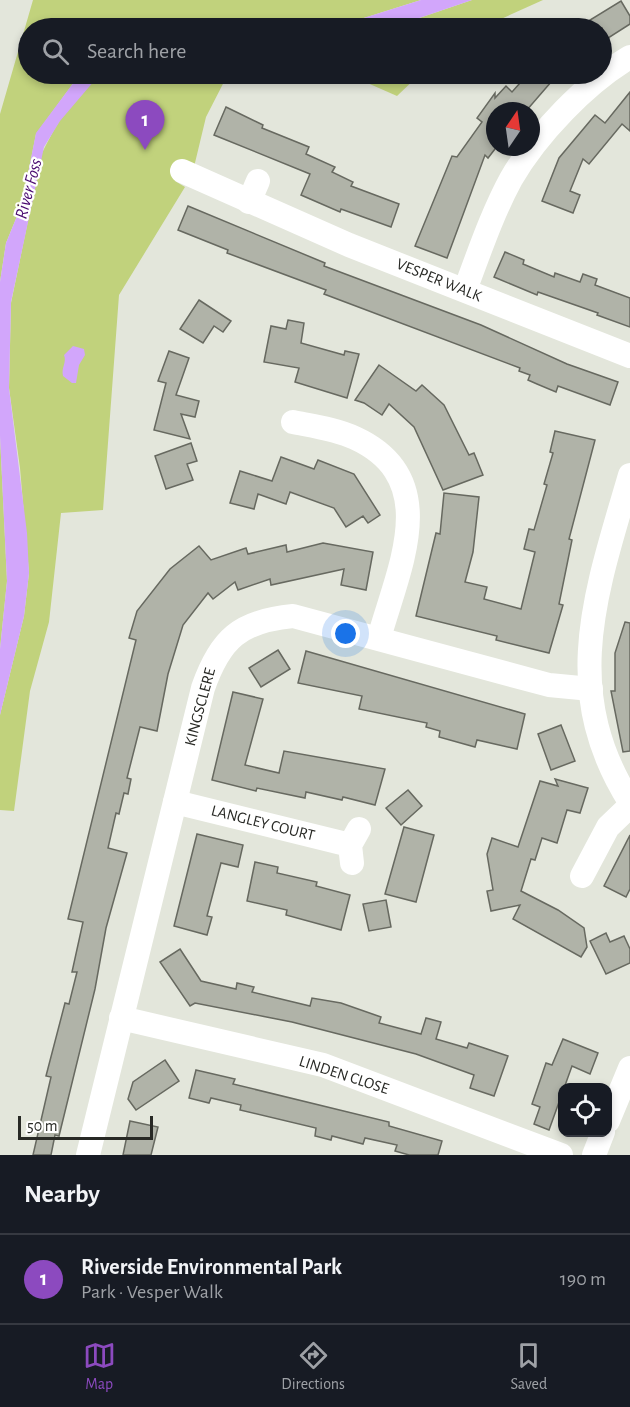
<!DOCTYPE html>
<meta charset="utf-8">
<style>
:root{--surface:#171b24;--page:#20242c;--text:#f1f3f6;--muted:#9ea1a6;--line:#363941;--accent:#8c4abf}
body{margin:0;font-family:"Alegreya Sans",sans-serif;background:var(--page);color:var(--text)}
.controls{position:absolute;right:18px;bottom:18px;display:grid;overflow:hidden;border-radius:12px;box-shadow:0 3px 9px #0003}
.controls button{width:54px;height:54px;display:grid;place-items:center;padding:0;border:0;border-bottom:2px solid var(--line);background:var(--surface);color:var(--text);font:30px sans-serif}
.compass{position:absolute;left:486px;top:102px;width:54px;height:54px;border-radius:50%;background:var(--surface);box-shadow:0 3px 9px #0003;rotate:13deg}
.scale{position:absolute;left:18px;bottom:15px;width:135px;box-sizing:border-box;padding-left:6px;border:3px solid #282925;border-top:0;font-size:16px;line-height:21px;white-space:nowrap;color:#282925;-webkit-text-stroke:4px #fff;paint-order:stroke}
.you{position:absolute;left:346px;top:634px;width:21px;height:21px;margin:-15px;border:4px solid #fff;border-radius:50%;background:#1a73e8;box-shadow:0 0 0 9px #1a73e833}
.badge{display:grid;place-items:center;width:39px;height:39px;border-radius:50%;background:var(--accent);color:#fff;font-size:20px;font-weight:700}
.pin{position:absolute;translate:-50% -50px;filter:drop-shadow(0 2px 3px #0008)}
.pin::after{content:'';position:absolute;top:32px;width:21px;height:18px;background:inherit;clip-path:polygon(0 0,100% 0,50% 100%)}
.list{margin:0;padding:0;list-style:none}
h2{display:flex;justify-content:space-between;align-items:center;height:78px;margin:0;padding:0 24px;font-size:26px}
h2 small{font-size:20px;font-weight:400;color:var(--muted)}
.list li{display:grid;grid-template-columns:39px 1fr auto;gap:18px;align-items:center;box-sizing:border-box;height:90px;padding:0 24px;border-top:2px solid var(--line)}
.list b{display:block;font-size:22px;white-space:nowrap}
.list p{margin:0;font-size:20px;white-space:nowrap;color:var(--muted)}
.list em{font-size:20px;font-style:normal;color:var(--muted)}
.icon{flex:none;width:33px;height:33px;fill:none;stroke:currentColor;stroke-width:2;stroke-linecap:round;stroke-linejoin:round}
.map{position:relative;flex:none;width:630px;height:1155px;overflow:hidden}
.search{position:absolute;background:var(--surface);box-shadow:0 3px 9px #0003;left:18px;right:18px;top:18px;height:66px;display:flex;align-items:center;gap:15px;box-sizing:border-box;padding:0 21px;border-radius:33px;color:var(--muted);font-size:22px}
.sheet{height:168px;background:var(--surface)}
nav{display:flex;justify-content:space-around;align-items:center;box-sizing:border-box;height:84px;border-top:2px solid var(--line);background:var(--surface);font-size:16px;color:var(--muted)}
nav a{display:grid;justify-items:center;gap:3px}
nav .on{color:var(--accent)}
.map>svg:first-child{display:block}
</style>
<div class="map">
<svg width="630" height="1155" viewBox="0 0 630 1155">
<rect width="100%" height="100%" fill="#e3e6db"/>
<g fill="#c1d27c">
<polygon points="33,0 421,0 332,28 28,28 28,74 80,74 36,134 22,204 6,243 0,282 0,114"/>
<polygon points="472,0 543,0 481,28 390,28"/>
<path d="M102,74H254L227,76L206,117L194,167L176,170L175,181L185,187L119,295L103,510L61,513L49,622L30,691L14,811L0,810V715L24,616L29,573L20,468L9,388L11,303L42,153C56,125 75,90 102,74Z"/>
<polygon points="347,74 420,74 397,96"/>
<polygon points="0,436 7,581 0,649"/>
</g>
<g fill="#d2a6fb">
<polygon points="421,0 472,0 390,28 332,28"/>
<polygon points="80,74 100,74 60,121 44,147 11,302 9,388 27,533 29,573 24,616 0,715 0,649 7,581 0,436 0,282 6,243 22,204 36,133"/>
<path d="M73,346L84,349L85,355L79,365L76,383H72L63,376C61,367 67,363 64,355Z"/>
</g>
<g fill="#b0b3a8" stroke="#676960" stroke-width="1.5">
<polygon points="621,1 630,16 630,24 602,42 602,28 577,28"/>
<polygon points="528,74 558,74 526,111 495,111 495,149 488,158 485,155 447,258 415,246 452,156 457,157 482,122 477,118 495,93 495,98 506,86 512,92"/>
<polygon points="630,92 630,131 622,124 589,164 583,159 570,191 580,195 573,213 542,201 559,158 595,115 605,123"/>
<polygon points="226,107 263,125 262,128 309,147 306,154 335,167 332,172 353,182 351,186 399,204 391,227 341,209 340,212 301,195 310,174 214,135"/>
<polygon points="188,206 325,263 324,266 481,325 567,364 618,382 610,405 558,386 556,392 537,384 528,380 530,375 519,371 520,368 324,294 326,290 227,253 228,250 178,230"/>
<polygon points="505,252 524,260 523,264 554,277 555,273 580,282 583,274 597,279 595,285 630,298 630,327 597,315 598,313 538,292 537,295 494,277"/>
<polygon points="199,300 231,321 223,332 214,326 203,343 180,329"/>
<polygon points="288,320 304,323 301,343 344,355 345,351 359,354 347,398 295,382 299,368 264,362 271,326 286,329"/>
<polygon points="169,351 189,358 176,395 199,401 195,417 181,414 190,439 154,430 166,383 158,381"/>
<polygon points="379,365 416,391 422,385 444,405 469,455 474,453 483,475 443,490 414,427 389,404 382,415 364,403 355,400"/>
<polygon points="555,431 595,440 569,539 572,540 559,604 563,605 549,653 496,640 497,636 416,616 436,533 440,534 444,493 479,497 473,552 465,582 487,587 484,599 521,609 535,552 524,549 529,529 534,530 547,485 544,484 553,453 550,452"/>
<polygon points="191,443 197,461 187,464 193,480 166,489 155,456"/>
<polygon points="281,457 314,469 318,460 354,474 380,515 368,523 363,516 346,527 334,508 290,492 286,504 258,494 254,509 230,503 240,471 272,481"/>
<polygon points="323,543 373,552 366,590 341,585 344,569 271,585 270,579 238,590 235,582 213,599 208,593 183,625 168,674 157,731 140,727 127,778 131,779 128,794 124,793 119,814 116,813 108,848 127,853 106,928 95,989 59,1136 55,1135 51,1155 33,1155 51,1077 46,1076 65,1003 69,1004 77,972 72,972 83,922 68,919 136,640 129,638 137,611 170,569 199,546 211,560 246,548 248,554 286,545 287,552"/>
<polygon points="625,622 630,623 630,751 623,752 611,691 615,691 615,653"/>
<polygon points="278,650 290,669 261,687 249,668"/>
<polygon points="306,651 525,714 517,749 477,740 475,747 439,737 440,731 426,727 427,723 359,709 362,696 298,683"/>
<polygon points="233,692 263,699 245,765 279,773 284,751 385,769 375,805 343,797 342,800 306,792 305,798 257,788 256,791 212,780"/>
<polygon points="561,725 575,761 551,770 538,734"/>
<polygon points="555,779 588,788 580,813 567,810 557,843 542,838 535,860 531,859 521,891 558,910 584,928 587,947 581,957 513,919 520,905 491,911 487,891 493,890 487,854 492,838 518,847 540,781 558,786"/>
<polygon points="408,790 422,806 401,825 386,808"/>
<polygon points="404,827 434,835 416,902 385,894"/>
<polygon points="197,834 243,845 238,867 221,863 207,916 212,917 207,935 174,926"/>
<polygon points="630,835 630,889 626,897 604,886"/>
<polygon points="255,862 278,867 277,873 317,882 316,886 350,895 341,930 286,915 287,910 247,901"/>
<polygon points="386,900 391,927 369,931 363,904"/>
<polygon points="606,933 610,942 624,936 630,949 630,963 606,974 590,941"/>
<polygon points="180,949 201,981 236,989 237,983 254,987 252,992 310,1006 312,998 341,1003 381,1017 379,1023 421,1034 426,1018 441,1022 436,1039 467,1048 469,1043 508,1056 494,1096 470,1088 474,1075 416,1054 292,1022 195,1003 190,1006 160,962"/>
<polygon points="563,1039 598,1053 590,1074 572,1066 549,1130 534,1124 540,1107 532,1104 546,1063 552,1065"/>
<polygon points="165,1060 179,1081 136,1110 128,1099 133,1082"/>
<polygon points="196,1070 235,1079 233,1084 389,1122 389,1126 442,1141 438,1155 409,1155 395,1151 397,1145 365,1138 363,1144 332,1136 331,1140 315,1136 316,1128 240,1110 241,1105 211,1098 209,1103 189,1098"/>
<polygon points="130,1121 158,1127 151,1155 123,1155"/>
</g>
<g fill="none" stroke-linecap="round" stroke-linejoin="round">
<g stroke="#fff" stroke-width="24">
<polyline points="182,171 349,245 630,356"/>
<polyline points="249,202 258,181"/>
<path d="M465,290C479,253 492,214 511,179C537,134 586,83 630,57"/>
<path d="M293,422C313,426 336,429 355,438C444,479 398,569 379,638"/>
<path d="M630,475C596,592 559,690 630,802"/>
<polyline points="175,802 350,845"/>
<polyline points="352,863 350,845 359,829"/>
<polyline points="582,876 608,827 630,806"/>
<polyline points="121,1018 323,1065 561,1155"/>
<polyline points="608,1121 630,1068"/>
<path d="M88,1155L203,688C220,639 240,621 293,616L549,685L591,689"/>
<polyline points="594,1155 603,1132"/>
</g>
</g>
<g text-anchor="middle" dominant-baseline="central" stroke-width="4.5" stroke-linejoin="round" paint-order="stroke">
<g font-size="16" fill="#282925" stroke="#fff">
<text transform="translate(439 280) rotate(22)">VESPER WALK</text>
<text transform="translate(200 707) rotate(-75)">KINGSCLERE</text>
<text transform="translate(263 823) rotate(14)">LANGLEY COURT</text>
<text transform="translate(344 1075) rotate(18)">LINDEN CLOSE</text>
</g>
<g font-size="18" font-style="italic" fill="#4a0a70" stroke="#fff">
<text transform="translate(29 189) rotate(-75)">River Foss</text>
</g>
</g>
</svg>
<div class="controls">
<button><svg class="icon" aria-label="locate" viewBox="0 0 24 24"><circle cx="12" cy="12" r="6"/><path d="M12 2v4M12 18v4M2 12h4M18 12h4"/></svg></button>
</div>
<svg class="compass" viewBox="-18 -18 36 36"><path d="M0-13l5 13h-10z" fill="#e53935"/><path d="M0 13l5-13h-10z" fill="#9ea1a6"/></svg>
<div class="scale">50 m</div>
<div class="you"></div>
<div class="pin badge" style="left:145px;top:150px">1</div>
<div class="search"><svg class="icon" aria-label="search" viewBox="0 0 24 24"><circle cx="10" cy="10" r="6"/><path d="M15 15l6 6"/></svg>Search here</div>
</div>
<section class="sheet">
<h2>Nearby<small></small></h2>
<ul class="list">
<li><span class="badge">1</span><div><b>Riverside Environmental Park</b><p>Park · Vesper Walk</p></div><em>190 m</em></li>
</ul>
</section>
<nav>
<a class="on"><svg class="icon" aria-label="map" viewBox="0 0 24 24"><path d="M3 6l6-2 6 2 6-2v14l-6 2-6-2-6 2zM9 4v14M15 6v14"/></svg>Map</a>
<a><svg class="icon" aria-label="directions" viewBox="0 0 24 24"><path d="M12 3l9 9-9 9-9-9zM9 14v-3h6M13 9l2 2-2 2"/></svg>Directions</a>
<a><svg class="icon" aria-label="saved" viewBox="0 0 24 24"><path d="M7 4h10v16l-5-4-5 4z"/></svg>Saved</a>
</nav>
